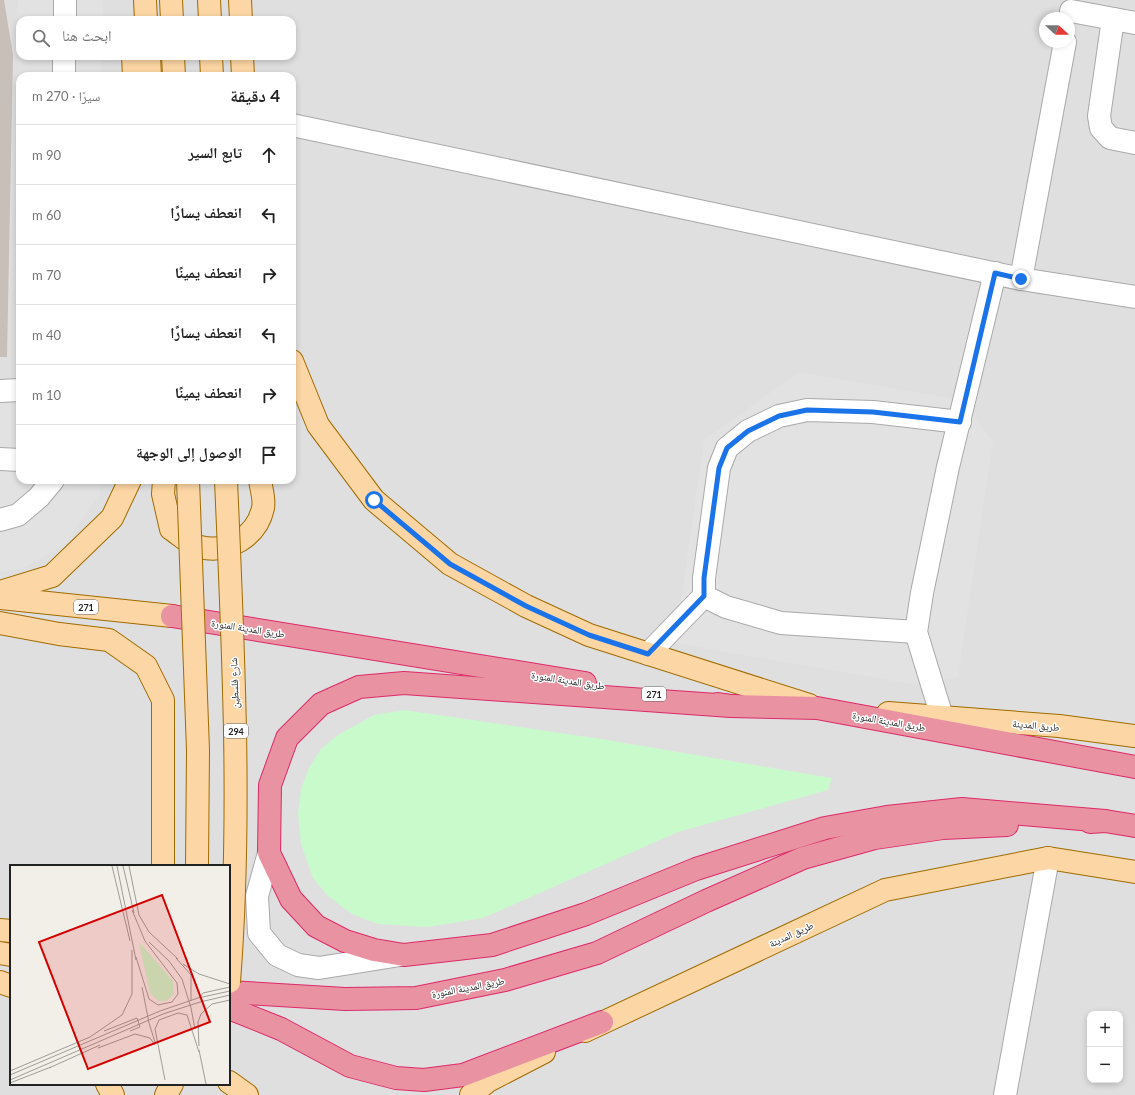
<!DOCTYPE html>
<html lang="ar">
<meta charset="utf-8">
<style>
:root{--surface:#fff;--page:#f6f6f6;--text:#222;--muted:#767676;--line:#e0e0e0}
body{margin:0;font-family:Lato,"Noto Naskh Arabic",sans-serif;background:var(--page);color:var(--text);direction:rtl}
.controls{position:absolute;right:12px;bottom:12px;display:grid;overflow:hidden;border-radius:8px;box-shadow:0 2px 6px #0003}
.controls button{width:36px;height:36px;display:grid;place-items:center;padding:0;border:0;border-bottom:1px solid var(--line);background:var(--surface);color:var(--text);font:20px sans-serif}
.compass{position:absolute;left:1039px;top:12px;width:36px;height:36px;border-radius:50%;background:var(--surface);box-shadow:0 2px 6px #0003;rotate:111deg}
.stop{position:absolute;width:12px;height:12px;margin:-9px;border:3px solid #1a73e8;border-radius:50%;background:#fff}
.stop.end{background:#1a73e8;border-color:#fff;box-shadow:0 1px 4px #0008}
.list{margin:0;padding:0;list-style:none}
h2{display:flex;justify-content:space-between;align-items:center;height:52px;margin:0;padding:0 16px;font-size:17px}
h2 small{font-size:13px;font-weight:400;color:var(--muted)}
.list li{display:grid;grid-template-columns:26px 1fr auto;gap:12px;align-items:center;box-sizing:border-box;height:60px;padding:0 16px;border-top:1px solid var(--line)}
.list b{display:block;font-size:15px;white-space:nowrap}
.list em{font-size:13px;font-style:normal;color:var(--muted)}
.icon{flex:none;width:22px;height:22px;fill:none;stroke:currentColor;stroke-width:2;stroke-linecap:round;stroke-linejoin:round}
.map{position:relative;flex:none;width:1135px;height:1095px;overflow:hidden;direction:ltr}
.search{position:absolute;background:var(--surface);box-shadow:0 2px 6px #0003;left:16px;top:16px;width:280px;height:44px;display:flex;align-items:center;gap:10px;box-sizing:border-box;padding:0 14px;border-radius:12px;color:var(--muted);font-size:15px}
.panel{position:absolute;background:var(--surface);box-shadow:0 2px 6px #0003;left:16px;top:72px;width:280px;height:412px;border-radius:12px;direction:rtl}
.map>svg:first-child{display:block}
</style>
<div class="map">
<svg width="1135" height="1095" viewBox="0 0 1135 1095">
<rect width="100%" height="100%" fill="#f2efe9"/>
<path fill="#e0dfdf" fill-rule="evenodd" d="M0,0H1135V1095H0ZM1045,18H1069V42H1045ZM20,20H292V56H20ZM20,76H292V480H20ZM11,866H229V1084H11ZM1090,1014H1120V1080H1090Z"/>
<polygon fill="#c8facc" points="404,710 601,739 832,778 828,790 678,832 483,918 427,927 378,924 352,914 328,896 313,878 301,844 298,814 301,789 309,768 321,749 338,735 374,715"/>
<g fill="#e2e2e2">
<polygon points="18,0 103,0 103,20 20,20 20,56 101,56 101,76 20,76 20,345 18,345"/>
<polygon points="799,372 960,400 993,441 958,677 917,685 675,643 704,440"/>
<polygon points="0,381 20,381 20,480 100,480 100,494 64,546 23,568 0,572"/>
</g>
<polygon fill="#c7bfb8" points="0,0 4,0 13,55 7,357 0,357"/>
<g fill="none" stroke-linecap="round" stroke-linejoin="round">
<defs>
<g id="minor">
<polyline points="1071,11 1135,23"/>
<polyline points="1113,19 1099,116 1101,128 1110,138 1135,143"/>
<polyline points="65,20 65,0"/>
<polyline points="64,76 64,56"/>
<polyline points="292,125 1021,279 1135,297"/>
<polyline points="1021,279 1065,42"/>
<polyline points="0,391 20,390"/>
<polyline points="0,459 20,460"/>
<polyline points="0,520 18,515 39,497 53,480"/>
<polyline points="916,632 781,623 726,607 704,596 704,578 719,468 727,448 748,431 779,416 807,410 873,412 960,422"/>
<polyline points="648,654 704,596"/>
<polyline points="942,717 916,632 922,593 948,467 995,273"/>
<polyline points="269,853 257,896 259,933 277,955 298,965 319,968 400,955"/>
<polyline points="1005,1095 1048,858"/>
</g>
<g id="major">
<polyline points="145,0 146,20"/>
<polyline points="171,0 172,20"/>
<polyline points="209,0 210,20"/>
<polyline points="240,0 241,20"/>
<polyline points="133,56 134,76"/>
<polyline points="149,56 150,76"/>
<polyline points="173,56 174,76"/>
<polyline points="211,56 212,76"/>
<polyline points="242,56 243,76"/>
<polyline points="292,361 318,425 374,500 450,564 526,606 589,635 809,705"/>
<path d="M164,480L163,494L171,529C179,534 190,545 200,547C228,554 257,536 263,508C265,500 261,488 260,480"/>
<polyline points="0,592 52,576 112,518 130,480"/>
<polyline points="0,598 172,616"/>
<polyline points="0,623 59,634 109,640 146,666 163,700 163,866"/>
<polyline points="888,713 1059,726 1135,736"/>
<polyline points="0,930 11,931"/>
<polyline points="0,953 11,955"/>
<polyline points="0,982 11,986"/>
<polyline points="585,1031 885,890 1048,858 1135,872"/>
<polyline points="229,1082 247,1095"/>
<polyline points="107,1084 113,1095"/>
<polyline points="166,1095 172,1084"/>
<polyline points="471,1095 488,1081 544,1052"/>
</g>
<g id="highway">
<polyline points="172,616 585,683"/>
<polyline points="718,704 731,706 817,708 1135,767"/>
<polyline points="731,706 404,683 359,687 321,704 287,738 270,785 269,853 291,899 316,926 345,941 374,950 404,955 492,945 586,914 696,869 825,828 887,817 962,809 1105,821"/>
<polyline points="1090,822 1105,821 1135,826"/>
<polyline points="229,992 345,999 416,998 505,980 597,953 706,901 803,858 875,838 943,828 1007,825"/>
<polyline points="229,1008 281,1029 350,1066 396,1078 424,1080 463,1075 602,1022"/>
</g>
</defs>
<use href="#minor" stroke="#a9a9a9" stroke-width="24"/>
<use href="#major" stroke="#a06b00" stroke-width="24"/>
<use href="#highway" stroke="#dc2a67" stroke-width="24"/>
<use href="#minor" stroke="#fff" stroke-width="22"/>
<use href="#major" stroke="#fcd6a4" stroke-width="22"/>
<use href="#highway" stroke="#e892a2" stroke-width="22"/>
<defs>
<g id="major-bridge">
<polyline points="188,480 198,750 197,866"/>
<path d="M226,480C233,647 242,815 229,982"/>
</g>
</defs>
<use href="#major-bridge" stroke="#a06b00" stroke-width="24" stroke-linecap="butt"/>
<use href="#major-bridge" stroke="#fcd6a4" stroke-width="22"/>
</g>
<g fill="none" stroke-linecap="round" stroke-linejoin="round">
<polyline stroke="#1a73e8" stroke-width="5" points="374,500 450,564 526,606 589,635 648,654 704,596 704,578 719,468 727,448 748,431 779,416 807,410 873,412 960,422 995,273 1021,279"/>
</g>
<g text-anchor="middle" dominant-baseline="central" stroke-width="3" stroke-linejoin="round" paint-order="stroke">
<g fill="#fff" stroke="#646464" stroke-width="1">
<rect x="74" y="600" width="24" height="14" rx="3"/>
<rect x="642" y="687" width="24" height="14" rx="3"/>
<rect x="224" y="724" width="24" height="14" rx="3"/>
</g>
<g font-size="9" font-weight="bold" fill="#222">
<text x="86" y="607">271</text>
<text x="654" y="694">271</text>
<text x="236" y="731">294</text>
</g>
<g font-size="10" fill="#222" stroke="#fff">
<text transform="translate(248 628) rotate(9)">طريق المدينة المنورة</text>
<text transform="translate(568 680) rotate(9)">طريق المدينة المنورة</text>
<text transform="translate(234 683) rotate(-92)">شارع فلسطين</text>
<text transform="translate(889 721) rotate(10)">طريق المدينة المنورة</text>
<text transform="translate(1036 725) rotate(5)">طريق المدينة</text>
<text transform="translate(791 934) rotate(-25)">طريق المدينة</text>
<text transform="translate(468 987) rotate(-11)">طريق المدينة المنورة</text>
</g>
</g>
<g transform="translate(10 865)">
<rect width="220" height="220" fill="#f2efe9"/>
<path d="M129,77L163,116L164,129L156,136H148L140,128Z" fill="#c8facc"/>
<path fill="none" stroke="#9f9d99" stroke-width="1" d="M102,1L120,76M107,1L126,95M113,1L124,48M119,1L129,50L139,67L168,94M122,45L135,76L167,118L168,129L162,137L148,140L139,134L126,92M139,77L159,96L172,114L181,143M166,93L181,110V136M173,99L189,109L220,119M132,122L139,158M189,133L193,128L220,122M181,143L185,164M139,158L145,177M94,166L127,153L130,162L120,166M189,181L188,157L191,149L202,139L220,135M88,183L125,169L140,173L145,180M189,185L196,219M39,203L90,180M0,206L80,172L112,150L122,129V85M0,210L150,146L188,133L220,126M0,215L153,149L190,137L220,130M155,215L145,164L149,155L168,148L177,150L189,187M0,218L41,202"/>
<path fill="#d40000" fill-opacity="0.15" stroke="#d40000" stroke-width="2" d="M152,30L200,157L78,204L29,77Z"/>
<rect width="220" height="220" fill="none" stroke="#222" stroke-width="2"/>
</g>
</svg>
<div class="controls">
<button>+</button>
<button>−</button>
</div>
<svg class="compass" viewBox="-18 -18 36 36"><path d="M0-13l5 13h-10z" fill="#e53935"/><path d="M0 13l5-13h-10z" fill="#767676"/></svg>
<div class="stop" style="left:374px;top:500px"></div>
<div class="stop end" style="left:1021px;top:279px"></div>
<div class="search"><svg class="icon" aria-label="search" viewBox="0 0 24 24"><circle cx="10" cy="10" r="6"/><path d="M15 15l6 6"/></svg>ابحث هنا</div>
<section class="panel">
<h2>4 دقيقة<small>سيرًا · 270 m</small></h2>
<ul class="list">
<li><svg class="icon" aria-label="ahead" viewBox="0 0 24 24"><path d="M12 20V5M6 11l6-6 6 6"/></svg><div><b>تابع السير</b></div><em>90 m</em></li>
<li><svg class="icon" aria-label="left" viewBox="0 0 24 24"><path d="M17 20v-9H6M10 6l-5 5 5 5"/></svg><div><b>انعطف يسارًا</b></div><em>60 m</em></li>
<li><svg class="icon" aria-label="right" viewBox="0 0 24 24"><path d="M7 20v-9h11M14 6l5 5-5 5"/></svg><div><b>انعطف يمينًا</b></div><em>70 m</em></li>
<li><svg class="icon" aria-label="left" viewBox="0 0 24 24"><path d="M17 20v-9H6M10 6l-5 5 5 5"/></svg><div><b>انعطف يسارًا</b></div><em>40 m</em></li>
<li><svg class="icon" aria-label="right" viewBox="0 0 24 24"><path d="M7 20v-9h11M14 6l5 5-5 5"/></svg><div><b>انعطف يمينًا</b></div><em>10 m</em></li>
<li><svg class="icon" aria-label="arrive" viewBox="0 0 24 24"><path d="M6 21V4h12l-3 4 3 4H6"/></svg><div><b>الوصول إلى الوجهة</b></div></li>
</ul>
</section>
</div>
